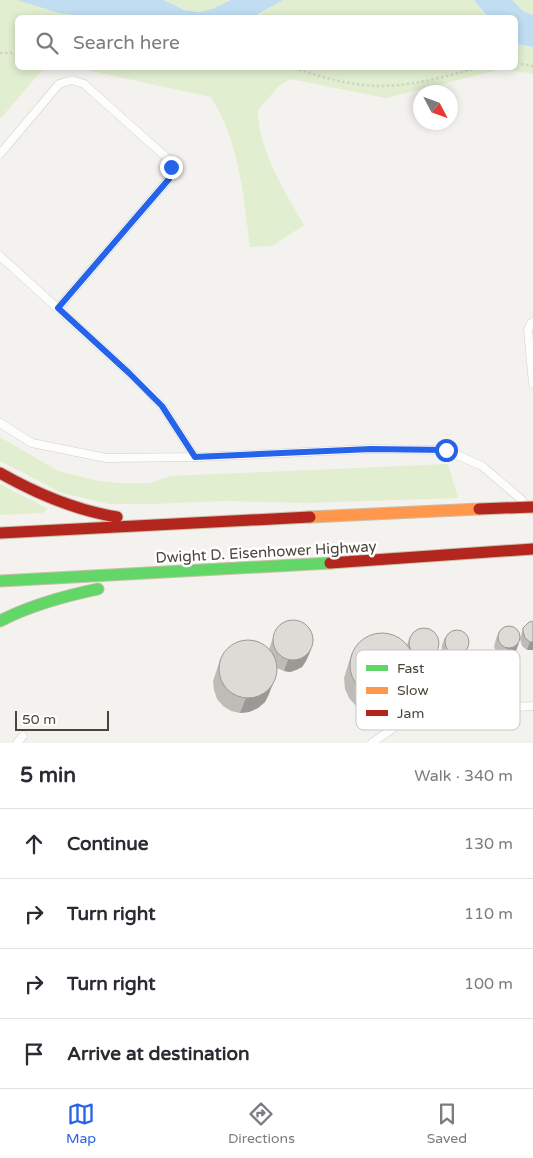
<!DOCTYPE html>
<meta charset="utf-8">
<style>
:root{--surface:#fff;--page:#f2f2f3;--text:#2b2b33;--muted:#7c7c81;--line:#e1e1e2;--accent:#2563eb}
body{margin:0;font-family:"Varela Round",sans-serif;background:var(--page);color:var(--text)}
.compass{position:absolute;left:413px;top:85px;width:45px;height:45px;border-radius:50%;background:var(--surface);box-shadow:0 2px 8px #0003;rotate:131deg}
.scale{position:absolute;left:15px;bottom:12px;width:94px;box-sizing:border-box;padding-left:5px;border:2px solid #4b4439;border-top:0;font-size:14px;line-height:18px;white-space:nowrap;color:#4b4439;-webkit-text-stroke:4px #fff;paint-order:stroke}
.stop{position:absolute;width:15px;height:15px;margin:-11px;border:4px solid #2563eb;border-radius:50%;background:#fff}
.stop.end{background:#2563eb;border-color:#fff;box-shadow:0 1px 5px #0008}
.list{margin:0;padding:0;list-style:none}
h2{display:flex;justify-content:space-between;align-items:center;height:65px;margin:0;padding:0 20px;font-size:21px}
h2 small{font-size:16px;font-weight:400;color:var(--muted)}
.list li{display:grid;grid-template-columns:32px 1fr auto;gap:15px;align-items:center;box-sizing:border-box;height:70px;padding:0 20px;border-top:1px solid var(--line)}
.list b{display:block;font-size:19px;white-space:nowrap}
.list em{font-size:16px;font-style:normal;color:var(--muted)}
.icon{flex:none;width:28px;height:28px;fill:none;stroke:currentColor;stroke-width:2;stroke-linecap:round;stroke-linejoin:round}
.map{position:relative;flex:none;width:533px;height:743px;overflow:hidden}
.search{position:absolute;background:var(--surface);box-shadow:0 2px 8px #0003;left:15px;right:15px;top:15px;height:55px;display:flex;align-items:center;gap:12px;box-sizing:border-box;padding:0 18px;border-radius:8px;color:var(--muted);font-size:19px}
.sheet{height:345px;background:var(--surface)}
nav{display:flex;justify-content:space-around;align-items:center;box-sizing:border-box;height:70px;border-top:1px solid var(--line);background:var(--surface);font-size:14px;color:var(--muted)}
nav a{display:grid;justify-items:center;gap:2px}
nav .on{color:var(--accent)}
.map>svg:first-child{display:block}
</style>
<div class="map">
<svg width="533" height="743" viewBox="0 0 533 743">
<rect width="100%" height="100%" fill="#f4f2ee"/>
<g fill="#e1eecf">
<polygon points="0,0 17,0 96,17 18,18 18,68 44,68 0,119"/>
<path d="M163,0H231C205,15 189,15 163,0Z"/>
<polygon points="283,0 474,0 488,17 253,18"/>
<polygon points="512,0 533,0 533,15 523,11"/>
<path d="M516,44L533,47V74L502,69L386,98L290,79L278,87L258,110C258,149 284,191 304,225L272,246L250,247C244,198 239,140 211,97L77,68H516Z"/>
<polygon points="0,437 58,471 99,481 119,483 150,483 171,476 448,464 458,498 306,503 224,501 153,504 109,504 62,493 0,461"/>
<polygon points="0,484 48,509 42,513 0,515"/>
</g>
<g fill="#c0ddf1">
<polygon points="17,0 163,0 184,10 199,12 212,9 231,0 283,0 253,17 96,18 59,13"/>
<polygon points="474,0 512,0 523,11 533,15 533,47 516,44 516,18 488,17"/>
</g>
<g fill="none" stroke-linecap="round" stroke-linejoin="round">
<defs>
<g id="lane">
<polyline points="0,154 59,84 72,80 84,84 167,158 171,167 169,179 58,308"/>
<polyline points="0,256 129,373 151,394 162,406 195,457"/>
<polyline points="533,322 531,323 528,330 533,383"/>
<polyline points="0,423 32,443 106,458 200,457 371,449 446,450 482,466 522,500"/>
<polyline points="17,743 23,736"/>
<polyline points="372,743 399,724 432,712 533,706"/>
</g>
<g id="fast">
<polyline points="0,581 330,563"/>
<path d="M0,621C31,605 64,596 98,589"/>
</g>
<polyline id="slow" points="310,517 479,509"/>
<g id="jam">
<path d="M0,473C37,494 74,510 117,517"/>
<polyline points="0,533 310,517"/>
<polyline points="330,563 533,549"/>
</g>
</defs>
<use href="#lane" stroke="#d2d0cb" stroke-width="9"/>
<use href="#fast" stroke="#ccbfa9" stroke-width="13"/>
<use href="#slow" stroke="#ccbfa9" stroke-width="13"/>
<use href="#jam" stroke="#ccbfa9" stroke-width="13"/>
<g stroke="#d3d2cc" stroke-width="2.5" stroke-dasharray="2.5 2.5" stroke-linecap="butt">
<polyline points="0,53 18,53"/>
<polyline points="516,63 533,66"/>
<path d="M294,68C321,77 351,86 380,86C414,86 446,76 478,68"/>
</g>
<use href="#lane" stroke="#fdfdfc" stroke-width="8"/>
<use href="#fast" stroke="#63d668" stroke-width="11"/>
<use href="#slow" stroke="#ff974d" stroke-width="11"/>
<use href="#jam" stroke="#b3261e" stroke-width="11"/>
<defs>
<polyline id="jam-bridge" points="479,509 533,507"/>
</defs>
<use href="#jam-bridge" stroke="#ccbfa9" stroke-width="13" stroke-linecap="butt"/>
<use href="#jam-bridge" stroke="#b3261e" stroke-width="11"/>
</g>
<g fill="#bfbcb8">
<polygon points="533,622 533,650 527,650 522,646 520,639 523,628"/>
<polygon points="499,631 516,651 511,656 504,657 501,655 496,651 494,647 496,639"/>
<polygon points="274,635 306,661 302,667 296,670 290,672 284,671 277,668 269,694 265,702 258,708 249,712 240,713 231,711 223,706 217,699 214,690 213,681 221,657 269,649"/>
<polygon points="410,637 438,651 434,662 431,666 421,670 414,668 413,676 407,691 402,700 395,707 386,712 375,713 365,711 356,706 349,698 345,689 344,678 347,668 352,653 407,645"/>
<polygon points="445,637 466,653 464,657 458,662 450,662 443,658 441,654 442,645"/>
</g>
<g fill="#9b9996">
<polygon points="530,642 533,642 533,650 527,650"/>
<polygon points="519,643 516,651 511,656 504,657 507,648"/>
<polygon points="469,645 464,657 458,662 450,662 453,654"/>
<polygon points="311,650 306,661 302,667 296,670 290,672 284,671 288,660"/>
<polygon points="438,651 434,662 431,666 421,670 425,659"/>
<polygon points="413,676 407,691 402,700 395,707 386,712 375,713 381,698"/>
<polygon points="275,678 269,694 265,702 258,708 249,712 240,713 246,698"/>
</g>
<g fill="#dedbd6" stroke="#9b9996">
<circle cx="293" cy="640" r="20"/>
<polygon points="531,621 533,622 533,642 530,642 525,638 523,631 523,628 528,623"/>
<circle cx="509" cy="637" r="11"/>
<circle cx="424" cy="643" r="15"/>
<circle cx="457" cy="642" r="12"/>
<circle cx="382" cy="665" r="32"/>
<circle cx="248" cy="669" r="29"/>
</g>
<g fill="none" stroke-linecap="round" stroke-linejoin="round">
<polyline stroke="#2563eb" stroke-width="6" points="171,167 169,179 58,308 129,373 162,406 195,457 371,449 446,450"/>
</g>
<g text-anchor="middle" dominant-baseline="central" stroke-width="5" stroke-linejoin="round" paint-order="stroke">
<g font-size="15" fill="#4b4439" stroke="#fff">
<text transform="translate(266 552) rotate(-3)">Dwight D. Eisenhower Highway</text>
</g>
</g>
<rect x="356" y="650" width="164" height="80" rx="8" fill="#fff" stroke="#c9c7c4" stroke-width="1"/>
<rect x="366" y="665" width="22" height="6" fill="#63d668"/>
<rect x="366" y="687" width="22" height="7" fill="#ff974d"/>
<rect x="366" y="710" width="22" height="6" fill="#b3261e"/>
<g font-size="14" fill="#4b4439">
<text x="397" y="673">Fast</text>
<text x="397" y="695">Slow</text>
<text x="397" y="718">Jam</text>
</g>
</svg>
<svg class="compass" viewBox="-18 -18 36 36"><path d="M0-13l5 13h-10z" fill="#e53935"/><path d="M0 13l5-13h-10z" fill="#7c7c81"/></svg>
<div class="scale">50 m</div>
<div class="stop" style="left:446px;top:450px"></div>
<div class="stop end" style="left:171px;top:167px"></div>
<div class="search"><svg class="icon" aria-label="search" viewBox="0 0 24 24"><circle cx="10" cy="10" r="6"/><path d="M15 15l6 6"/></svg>Search here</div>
</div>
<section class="sheet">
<h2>5 min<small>Walk · 340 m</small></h2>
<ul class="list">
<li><svg class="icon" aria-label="ahead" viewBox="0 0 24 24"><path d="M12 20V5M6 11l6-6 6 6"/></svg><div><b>Continue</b></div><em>130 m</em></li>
<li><svg class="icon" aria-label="right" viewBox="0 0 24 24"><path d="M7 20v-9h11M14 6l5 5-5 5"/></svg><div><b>Turn right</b></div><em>110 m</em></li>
<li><svg class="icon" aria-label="right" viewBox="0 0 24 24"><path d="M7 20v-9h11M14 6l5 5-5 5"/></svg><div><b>Turn right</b></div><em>100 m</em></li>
<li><svg class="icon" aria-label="arrive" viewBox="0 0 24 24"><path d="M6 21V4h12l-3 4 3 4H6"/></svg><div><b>Arrive at destination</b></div></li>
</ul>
</section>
<nav>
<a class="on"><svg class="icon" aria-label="map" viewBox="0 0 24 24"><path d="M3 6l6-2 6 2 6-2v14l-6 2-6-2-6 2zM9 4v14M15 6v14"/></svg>Map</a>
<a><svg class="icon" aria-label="directions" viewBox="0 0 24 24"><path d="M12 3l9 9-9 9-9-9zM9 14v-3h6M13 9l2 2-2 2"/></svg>Directions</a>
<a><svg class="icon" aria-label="saved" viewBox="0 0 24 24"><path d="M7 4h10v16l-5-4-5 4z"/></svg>Saved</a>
</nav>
